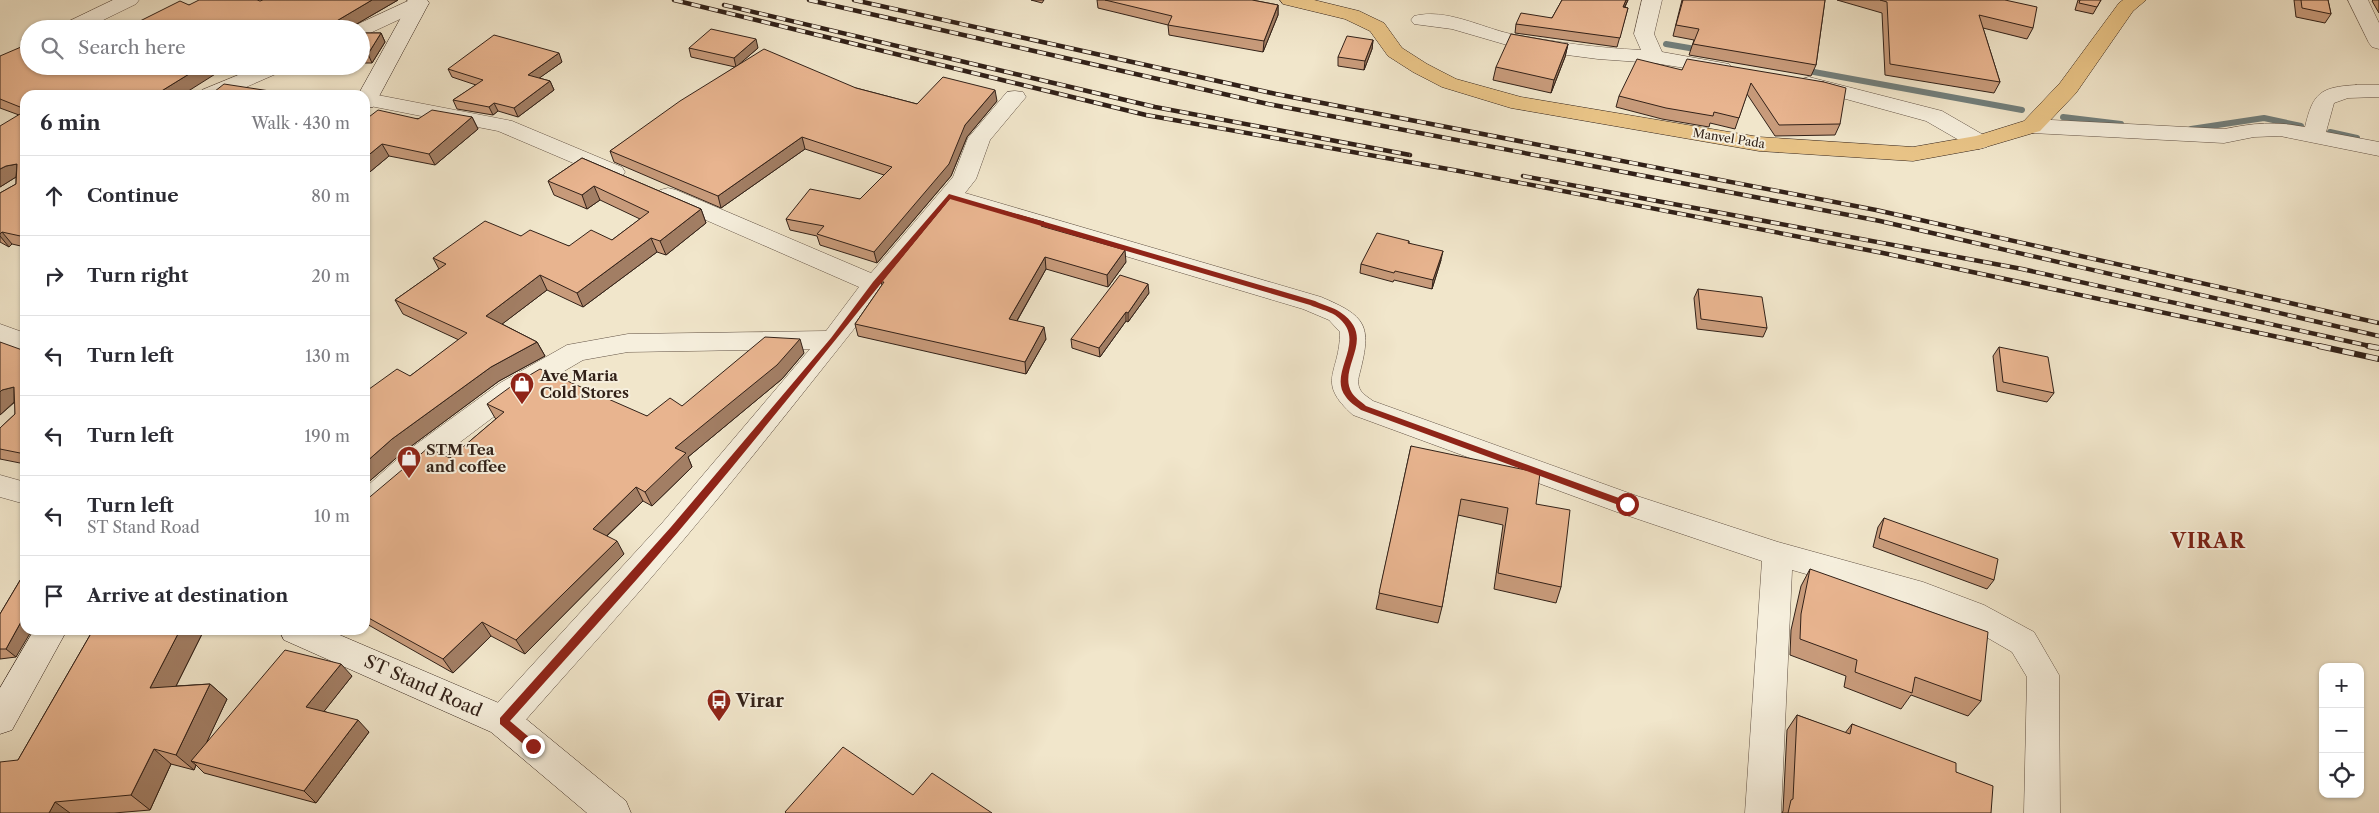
<!DOCTYPE html>
<meta charset="utf-8">
<style>
:root{--surface:#fff;--page:#f7f7f7;--text:#2b2b33;--muted:#7c7c81;--line:#e1e1e2}
body{margin:0;font-family:"Libre Caslon Text",serif;background:var(--page);color:var(--text)}
.controls{position:absolute;right:15px;bottom:15px;display:grid;overflow:hidden;border-radius:10px;box-shadow:0 1px 4px #0004}
.controls button{width:45px;height:45px;display:grid;place-items:center;padding:0;border:0;border-bottom:1px solid var(--line);background:var(--surface);color:var(--text);font:25px sans-serif}
.stop{position:absolute;width:15px;height:15px;margin:-11px;border:4px solid #8f2418;border-radius:50%;background:#fff}
.stop.end{background:#8f2418;border-color:#fff;box-shadow:0 1px 5px #0008}
.list{margin:0;padding:0;list-style:none}
h2{display:flex;justify-content:space-between;align-items:center;height:65px;margin:0;padding:0 20px;font-size:21px}
h2 small{font-size:16px;font-weight:400;color:var(--muted)}
.list li{display:grid;grid-template-columns:32px 1fr auto;gap:15px;align-items:center;box-sizing:border-box;height:80px;padding:0 20px;border-top:1px solid var(--line)}
.list b{display:block;font-size:19px;white-space:nowrap}
.list p{margin:0;font-size:16px;white-space:nowrap;color:var(--muted)}
.list em{font-size:16px;font-style:normal;color:var(--muted)}
.icon{flex:none;width:28px;height:28px;fill:none;stroke:currentColor;stroke-width:2;stroke-linecap:round;stroke-linejoin:round}
.map{position:relative;flex:none;width:2379px;height:813px;overflow:hidden}
.search{position:absolute;background:var(--surface);box-shadow:0 1px 4px #0004;left:20px;top:20px;width:350px;height:55px;display:flex;align-items:center;gap:12px;box-sizing:border-box;padding:0 18px;border-radius:28px;color:var(--muted);font-size:19px}
.panel{position:absolute;background:var(--surface);box-shadow:0 1px 4px #0004;left:20px;top:90px;width:350px;height:545px;border-radius:15px}
.map>svg:first-child{display:block}
</style>
<div class="map">
<svg width="2379" height="813" viewBox="0 0 2379 813">
<rect width="100%" height="100%" fill="#f1e6cb"/>
<filter id="stains"><feTurbulence type="fractalNoise" baseFrequency=".004" numOctaves="4"/><feColorMatrix values="0 0 0 0 .2 0 0 0 0 .09 0 0 0 0 .02 0 0 0 .5 -.17"/></filter>
<radialGradient id="worn" r=".72"><stop offset=".6" stop-color="#630" stop-opacity="0"/><stop offset="1" stop-color="#630" stop-opacity=".3"/></radialGradient>
<g fill="none" stroke-linecap="round" stroke-linejoin="round">
<g stroke="#727f7c" stroke-width="6">
<polyline points="1666,44 1701,50"/>
<polyline points="1803,70 2022,110"/>
<polyline points="2063,117 2121,124"/>
<polyline points="2191,129 2264,118 2301,126"/>
<polyline points="2330,132 2357,138"/>
</g>
<defs>
<g id="street">
<polygon points="113,0 139,0 136,4 85,29 58,29 61,25"/>
<polygon points="410,0 427,0 429,3 426,7 368,34 361,36 361,29 352,29 354,26"/>
<path d="M1642,0H1662L1654,34L1662,52L1729,64L1732,68L1729,72L1722,74L1654,63L1598,59L1544,52L1507,45L1452,29L1414,24L1411,20L1414,16C1446,8 1480,27 1511,34C1554,42 1597,48 1641,50L1634,34Z"/>
<polygon points="2348,0 2368,0 2379,23 2379,49 2372,47 2369,43"/>
<polygon points="260,66 288,66 285,70 228,95 199,95 202,90"/>
<polygon points="1809,77 1942,111 1987,137 1990,142 1987,147 1979,149 1971,147 1926,121 1802,87 1798,83 1802,79"/>
<path d="M2356,85H2379V97L2348,98L2334,103L2326,132L2379,142V156L2280,136L2254,137L2224,143L2032,133L2024,131L2021,126L2024,121L2032,119L2224,129C2254,123 2275,121 2305,127C2313,93 2320,87 2356,85Z"/>
<path d="M1015,91L1023,92L1026,97L990,140L976,179L965,193L1321,297C1366,316 1372,325 1360,372C1358,379 1357,385 1361,391C1364,395 1369,398 1373,401L1637,496L1778,542L1923,582L1984,605L2034,632L2059,675L2060,813H2024L2027,677L2012,652L1962,623L1908,603L1792,570L1781,813H1745L1762,561L1617,512L1353,415C1315,381 1340,374 1340,332L1329,320L1303,309L954,205C863,315 777,429 685,538C630,604 572,667 515,732L503,736L491,732L486,721L491,710L663,522L810,349L628,352L583,360L520,397L423,470L375,513L365,517V488L403,454L500,383L567,345L628,334L826,331L859,287L660,200L656,195L660,190L668,188L676,190L871,273L953,177L968,138L1007,92Z"/>
<polygon points="367,93 512,121 622,167 625,172 622,177 614,179 606,177 498,131 365,105 365,95 359,95"/>
<polygon points="0,324 25,333 25,352 0,343"/>
<polygon points="0,475 25,482 25,504 0,497"/>
</g>
<g id="secondary">
<polygon points="407,0 427,0 429,3 376,102 373,107 365,108 365,95 358,95 409,3"/>
<polygon points="34,630 67,630 12,730 0,734 0,688"/>
<polygon points="279,630 328,630 515,710 626,801 631,813 587,813 491,732 284,640"/>
</g>
<polygon id="primary" points="1280,0 1314,0 1359,11 1384,23 1402,48 1427,64 1456,79 1521,97 1759,137 1913,147 1976,136 2024,121 2060,83 2119,3 2123,0 2146,0 2133,11 2076,93 2040,131 1979,149 1913,161 1759,151 1511,108 1442,87 1413,72 1388,56 1370,31 1345,19 1283,4"/>
</defs>
<use href="#street" stroke="#625245" stroke-width="1"/>
<use href="#secondary" stroke="#322118" stroke-width="1"/>
<use href="#primary" stroke="#322118" stroke-width="1"/>
<use href="#street" fill="#f6efdd" fill-rule="evenodd"/>
<use href="#secondary" fill="#f6efdd" fill-rule="evenodd"/>
<use href="#primary" fill="#e8c386" fill-rule="evenodd"/>
<defs>
<g id="rail-far1">
<polyline points="674,0 1146,115 1459,171 1883,253 2325,347"/>
<polyline points="809,0 1268,104 1880,221 2379,336"/>
<polyline points="854,0 1276,94 1876,210 2379,323"/>
<polyline points="724,5 1155,107 1410,155"/>
<polyline points="1523,176 2022,269 2374,347"/>
</g>
<g id="rail">
<polyline points="2319,346 2379,359"/>
<polyline points="2368,346 2379,348"/>
</g>
</defs>
<use href="#rail-far1" stroke="#322118" stroke-width="4.5"/>
<use href="#rail" stroke="#322118" stroke-width="6"/>
<use href="#rail-far1" stroke="#f6efdd" stroke-width="3" stroke-dasharray="9" stroke-linecap="butt"/>
<use href="#rail" stroke="#f6efdd" stroke-width="4.5" stroke-dasharray="12" stroke-linecap="butt"/>
</g>
<g fill="#c89b7b" stroke="#322118">
<polygon points="398,0 348,29 124,29 189,5 260,1"/>
<polygon points="1031,0 1044,0 1042,3"/>
<polygon points="1097,0 1252,0 1278,5 1278,15 1263,52 1169,35 1168,25 1098,8"/>
<polygon points="1562,0 1628,0 1625,7 1628,8 1617,47 1515,33 1516,24 1552,18"/>
<polygon points="1682,0 1825,0 1816,65 1811,76 1689,55 1694,40 1673,36"/>
<polygon points="1837,0 2005,0 2033,28 2027,39 1983,28 2000,82 1994,93 1885,75 1882,13"/>
<polygon points="2078,0 2101,0 2093,14 2075,10"/>
<polygon points="2294,0 2328,0 2331,14 2325,23 2296,17"/>
<polygon points="2373,0 2379,0 2379,13 2372,1"/>
<polygon points="361,33 381,33 385,42 372,63 361,63"/>
<polygon points="1373,40 1372,49 1364,70 1338,66 1338,57"/>
<polygon points="1568,44 1565,57 1551,93 1493,80 1496,67"/>
<polygon points="689,48 758,48 738,65 856,88 917,104 997,101 967,137 951,176 877,263 820,245 817,236 790,230 786,219 860,199 884,175 805,149 721,208 614,162 610,151 735,67 691,57"/>
<polygon points="0,56 25,95 25,247 12,244 9,247 0,242 0,193 16,184 16,177 0,187 19,115 0,108"/>
<polygon points="562,62 539,78 550,81 554,90 518,117 498,111 493,115 457,109 453,100 476,85 452,77 448,69"/>
<polygon points="1682,70 1824,82 1840,124 1835,135 1775,136 1747,94 1735,129 1710,123 1709,127 1662,119 1616,107 1619,96"/>
<polygon points="472,117 478,129 435,165 389,156 365,176 365,120"/>
<polygon points="582,158 701,209 706,223 666,255 657,252 583,307 547,290 502,324 537,342 545,356 499,381 402,453 365,485 365,392 410,376 459,340 403,314 395,300 439,269 433,258 521,236 569,246 612,240 640,219 600,200 587,209 554,195 548,181"/>
<polygon points="1044,222 1045,227 1126,262 1108,287 1046,269 1017,321 1046,339 1026,374 858,336 855,324 882,285 881,282"/>
<polygon points="1409,241 1409,243 1441,260 1432,289 1394,280 1393,282 1360,273 1361,264"/>
<polygon points="1698,289 1767,328 1763,337 1697,329 1694,298"/>
<polygon points="1149,293 1128,322 1126,321 1100,357 1072,348 1071,339"/>
<polygon points="1999,347 2054,393 2047,402 1997,391 1993,356"/>
<polygon points="25,351 25,464 0,459 0,428 15,414 15,402 0,415"/>
<polygon points="804,353 782,379 688,457 692,467 652,506 643,501 607,536 624,554 525,654 491,636 453,673 365,623 365,501 450,458 496,419 495,418 487,404 647,416 682,406"/>
<polygon points="1411,446 1536,504 1561,587 1556,603 1494,589 1503,525 1458,515 1442,607 1438,623 1376,609"/>
<polygon points="1884,518 1994,580 1987,589 1873,547 1878,527"/>
<polygon points="1810,569 1981,701 1968,716 1911,695 1901,709 1844,687 1846,676 1790,655 1791,630 1801,586"/>
<polygon points="25,572 25,630 16,657 0,659 0,614"/>
<polygon points="93,630 204,630 176,686 210,684 227,699 206,743 352,676 324,711 369,732 316,803 204,773 196,765 194,770 171,764 150,810 114,813 0,813 18,760"/>
<polygon points="1797,715 1845,733 1852,724 1956,772 1991,813 1782,813 1783,811 1787,730"/>
</g>
<g fill="#a27e64" stroke="#322118">
<polygon points="372,0 398,0 348,29 323,29"/>
<polygon points="1626,0 1628,0 1620,16 1623,7"/>
<polygon points="1278,5 1278,15 1263,52 1264,41"/>
<polygon points="303,25 305,29 295,29"/>
<polygon points="381,33 385,42 372,63 368,54"/>
<polygon points="756,39 758,48 736,67 734,58"/>
<polygon points="1373,40 1372,49 1364,70 1365,61"/>
<polygon points="1568,44 1565,57 1551,93 1554,80"/>
<polygon points="559,53 562,62 531,84 528,75"/>
<polygon points="202,66 228,66 182,95 155,95"/>
<polygon points="550,81 554,90 518,117 514,108"/>
<polygon points="995,90 997,101 967,137 951,176 877,263 874,252 965,125"/>
<polygon points="494,103 498,111 493,115 489,107"/>
<polygon points="472,117 478,129 435,165 429,154"/>
<polygon points="802,137 805,149 721,208 718,196"/>
<polygon points="382,144 389,156 365,176 365,158"/>
<polygon points="17,164 16,177 0,187 0,169 6,166"/>
<polygon points="594,186 600,200 587,209 582,195"/>
<polygon points="701,209 706,223 666,255 660,241"/>
<polygon points="2,232 12,244 9,247 0,236 0,234"/>
<polygon points="651,238 657,252 583,307 577,293"/>
<polygon points="1125,250 1126,262 1108,287 1107,275"/>
<polygon points="1443,251 1441,260 1432,289 1433,280"/>
<polygon points="1045,257 1046,269 1011,331 1009,319"/>
<polygon points="540,275 547,290 493,331 486,316"/>
<polygon points="1148,284 1149,293 1128,322 1128,313"/>
<polygon points="1126,312 1126,321 1100,357 1099,348"/>
<polygon points="1044,327 1046,339 1026,374 1025,362"/>
<polygon points="800,339 804,353 782,379 688,457 692,467 652,506 645,492 675,448"/>
<polygon points="537,342 545,356 499,381 402,453 365,485 365,463 392,439 491,367"/>
<polygon points="14,387 14,402 0,415 0,392 2,390"/>
<polygon points="636,487 643,501 600,542 593,529"/>
<polygon points="617,541 624,554 525,654 516,640"/>
<polygon points="22,620 25,623 25,630 32,630 16,657 6,649"/>
<polygon points="482,622 491,636 453,673 443,659"/>
<polygon points="180,630 204,630 167,704 150,688"/>
<polygon points="341,664 352,676 318,719 306,707"/>
<polygon points="210,684 227,699 197,763 191,761 196,765 194,770 176,755"/>
<polygon points="358,720 369,732 316,803 304,791"/>
<polygon points="154,749 171,764 150,810 131,795"/>
<polygon points="55,802 70,813 49,813"/>
</g>
<g fill="#e8b48f" stroke="#322118">
<polygon points="199,0 257,0 260,1 263,0 372,0 323,29 312,29 303,25 295,29 124,29 180,1 189,5"/>
<polygon points="1105,0 1252,0 1278,5 1264,41 1168,25 1172,16"/>
<polygon points="1562,0 1626,0 1623,7 1628,8 1620,38 1516,24 1521,13 1552,18"/>
<polygon points="1683,0 1825,0 1816,65 1693,44 1699,29 1676,25"/>
<polygon points="1880,0 2005,0 2037,7 2033,28 1979,15 2000,82 1890,64 1887,2"/>
<polygon points="2080,0 2101,0 2097,7 2079,3"/>
<polygon points="2301,0 2328,0 2331,14 2302,8"/>
<polygon points="711,29 756,39 734,58 689,48"/>
<polygon points="361,33 381,33 368,54 361,54"/>
<polygon points="1511,34 1568,44 1554,80 1496,67"/>
<polygon points="29,35 29,66 202,66 155,95 25,95 25,109 0,99 0,56 21,47 22,39"/>
<polygon points="494,35 559,53 528,75 550,81 514,108 494,103 489,107 453,100 483,80 448,69"/>
<polygon points="1347,36 1373,40 1365,61 1338,57"/>
<polygon points="764,49 856,88 917,104 943,77 995,90 965,125 949,164 874,252 817,234 824,226 786,219 810,189 860,199 892,167 802,137 718,196 610,151 680,101"/>
<polygon points="1637,59 1682,70 1687,59 1824,82 1846,88 1840,124 1779,125 1751,83 1739,118 1714,112 1713,116 1666,108 1619,96"/>
<polygon points="224,84 283,93 280,95 210,95"/>
<polygon points="378,110 418,119 432,110 472,117 429,154 382,144 365,158 365,120"/>
<polygon points="25,111 25,237 2,232 0,234 0,193 16,184 17,164 6,166 0,169 0,126"/>
<polygon points="582,158 701,209 660,241 651,238 577,293 540,275 486,316 537,342 491,367 392,439 365,463 365,392 397,369 410,376 467,333 395,300 446,264 433,258 485,221 521,236 530,230 569,246 591,230 612,240 649,212 594,186 582,195 548,181"/>
<polygon points="951,197 1044,222 1041,226 1125,250 1107,275 1045,257 1009,319 1044,327 1025,362 855,324 884,282 881,282"/>
<polygon points="1377,233 1409,241 1408,243 1443,251 1433,280 1395,271 1394,273 1361,264"/>
<polygon points="1120,275 1148,284 1128,313 1126,312 1099,348 1071,339"/>
<polygon points="1698,289 1762,297 1767,328 1701,319"/>
<polygon points="765,337 800,339 777,365 675,448 686,453 645,492 636,487 593,529 617,541 516,640 482,622 443,659 365,616 365,501 428,448 450,458 504,412 487,404 513,385 540,369 647,416 670,398 682,406"/>
<polygon points="0,342 25,351 25,454 0,449 0,428 15,414 14,387 2,390 0,392"/>
<polygon points="1999,347 2048,357 2054,393 2003,382"/>
<polygon points="1411,446 1540,473 1536,504 1570,510 1561,587 1498,573 1508,508 1461,499 1442,607 1379,593"/>
<polygon points="1884,518 1998,559 1994,580 1879,538"/>
<polygon points="1810,569 1988,632 1981,701 1915,677 1912,693 1855,672 1857,660 1800,639 1801,614"/>
<polygon points="25,572 25,620 22,620 6,649 0,649 0,614"/>
<polygon points="93,630 180,630 150,688 210,684 176,755 154,749 131,795 55,802 49,813 0,813 0,762 18,760"/>
<polygon points="285,650 341,664 306,707 358,720 304,791 191,761"/>
<polygon points="1797,715 1850,734 1852,724 1956,763 1956,772 1993,786 1991,813 1788,813 1791,800 1793,799"/>
<polygon points="843,747 913,795 932,773 992,813 786,813 785,812"/>
</g>
<path fill="#8f2418" d="M949,194L1315,301C1323,305 1333,307 1340,312C1379,338 1336,367 1352,393C1355,398 1362,402 1366,406L1630,502L1631,504L1627,508L1624,507L1361,410C1356,406 1349,402 1346,397C1326,372 1371,340 1335,315C1328,311 1317,308 1310,305L950,199C859,309 771,422 678,532C623,596 566,658 510,721L536,743V749H529L500,724V718L671,527L831,338L873,282Z"/>
<defs>
<symbol id="shop-pin" viewBox="-11 -11 22 30"><path d="M0 17L-7.5 6A9.5 9.5 0 1 1 7.5 6Z" fill="#8f2418" stroke="#f6efdd"/><path d="M-5-2.5h2.3a2.7 3.5 0 0 1 5.4 0H5L5.5 6h-11ZM-1.5-2.5h3a1.5 2.3 0 0 0-3 0Z" fill="#fff"/></symbol>
<symbol id="bus-pin" viewBox="-11 -11 22 30"><path d="M0 17L-7.5 6A9.5 9.5 0 1 1 7.5 6Z" fill="#8f2418" stroke="#f6efdd"/><path d="M-5-6H5V4H4V6H2V4H-2V6H-4V4H-5ZM-3.5-4V0h7V-4ZM-3.5 1.2v1.5H-2V1.2ZM2 1.2v1.5H3.5V1.2Z" fill="#fff"/></symbol>
</defs>
<g fill-rule="evenodd">
<use href="#shop-pin" x="508" y="370" width="28" height="38"/>
<use href="#shop-pin" x="395" y="444" width="28" height="38"/>
<use href="#bus-pin" x="705" y="687" width="28" height="38"/>
</g>
<g text-anchor="middle" dominant-baseline="central" stroke-width="4" stroke-linejoin="round" paint-order="stroke">
<g font-size="12" fill="#322118" stroke="#f6efdd">
<text transform="translate(1729 138) rotate(9)">Manvel Pada</text>
</g>
<g font-size="15" font-weight="bold" fill="#322118" stroke="#f6efdd" text-anchor="start">
<text x="540" y="375">Ave Maria<tspan x="540" dy="17">Cold Stores</tspan></text>
<text x="426" y="449">STM Tea<tspan x="426" dy="17">and coffee</tspan></text>
</g>
<g font-size="18" fill="#322118" stroke="#f6efdd">
<text transform="translate(423 686) rotate(24)">ST Stand Road</text>
</g>
<g font-size="18" font-weight="bold" fill="#322118" stroke="#f6efdd" text-anchor="start">
<text x="736" y="701">Virar</text>
</g>
<g font-size="20" font-weight="bold" letter-spacing="1" fill="#7a1f14" stroke="#f6efdd">
<text x="2208" y="541">VIRAR</text>
</g>
</g>
<rect width="100%" height="100%" filter="url(#stains)"/>
<rect width="100%" height="100%" fill="url(#worn)"/>
</svg>
<div class="controls">
<button>+</button>
<button>−</button>
<button><svg class="icon" aria-label="locate" viewBox="0 0 24 24"><circle cx="12" cy="12" r="6"/><path d="M12 2v4M12 18v4M2 12h4M18 12h4"/></svg></button>
</div>
<div class="stop" style="left:1627px;top:504px"></div>
<div class="stop end" style="left:533px;top:746px"></div>
<div class="search"><svg class="icon" aria-label="search" viewBox="0 0 24 24"><circle cx="10" cy="10" r="6"/><path d="M15 15l6 6"/></svg>Search here</div>
<section class="panel">
<h2>6 min<small>Walk · 430 m</small></h2>
<ul class="list">
<li><svg class="icon" aria-label="ahead" viewBox="0 0 24 24"><path d="M12 20V5M6 11l6-6 6 6"/></svg><div><b>Continue</b></div><em>80 m</em></li>
<li><svg class="icon" aria-label="right" viewBox="0 0 24 24"><path d="M7 20v-9h11M14 6l5 5-5 5"/></svg><div><b>Turn right</b></div><em>20 m</em></li>
<li><svg class="icon" aria-label="left" viewBox="0 0 24 24"><path d="M17 20v-9H6M10 6l-5 5 5 5"/></svg><div><b>Turn left</b></div><em>130 m</em></li>
<li><svg class="icon" aria-label="left" viewBox="0 0 24 24"><path d="M17 20v-9H6M10 6l-5 5 5 5"/></svg><div><b>Turn left</b></div><em>190 m</em></li>
<li><svg class="icon" aria-label="left" viewBox="0 0 24 24"><path d="M17 20v-9H6M10 6l-5 5 5 5"/></svg><div><b>Turn left</b><p>ST Stand Road</p></div><em>10 m</em></li>
<li><svg class="icon" aria-label="arrive" viewBox="0 0 24 24"><path d="M6 21V4h12l-3 4 3 4H6"/></svg><div><b>Arrive at destination</b></div></li>
</ul>
</section>
</div>
